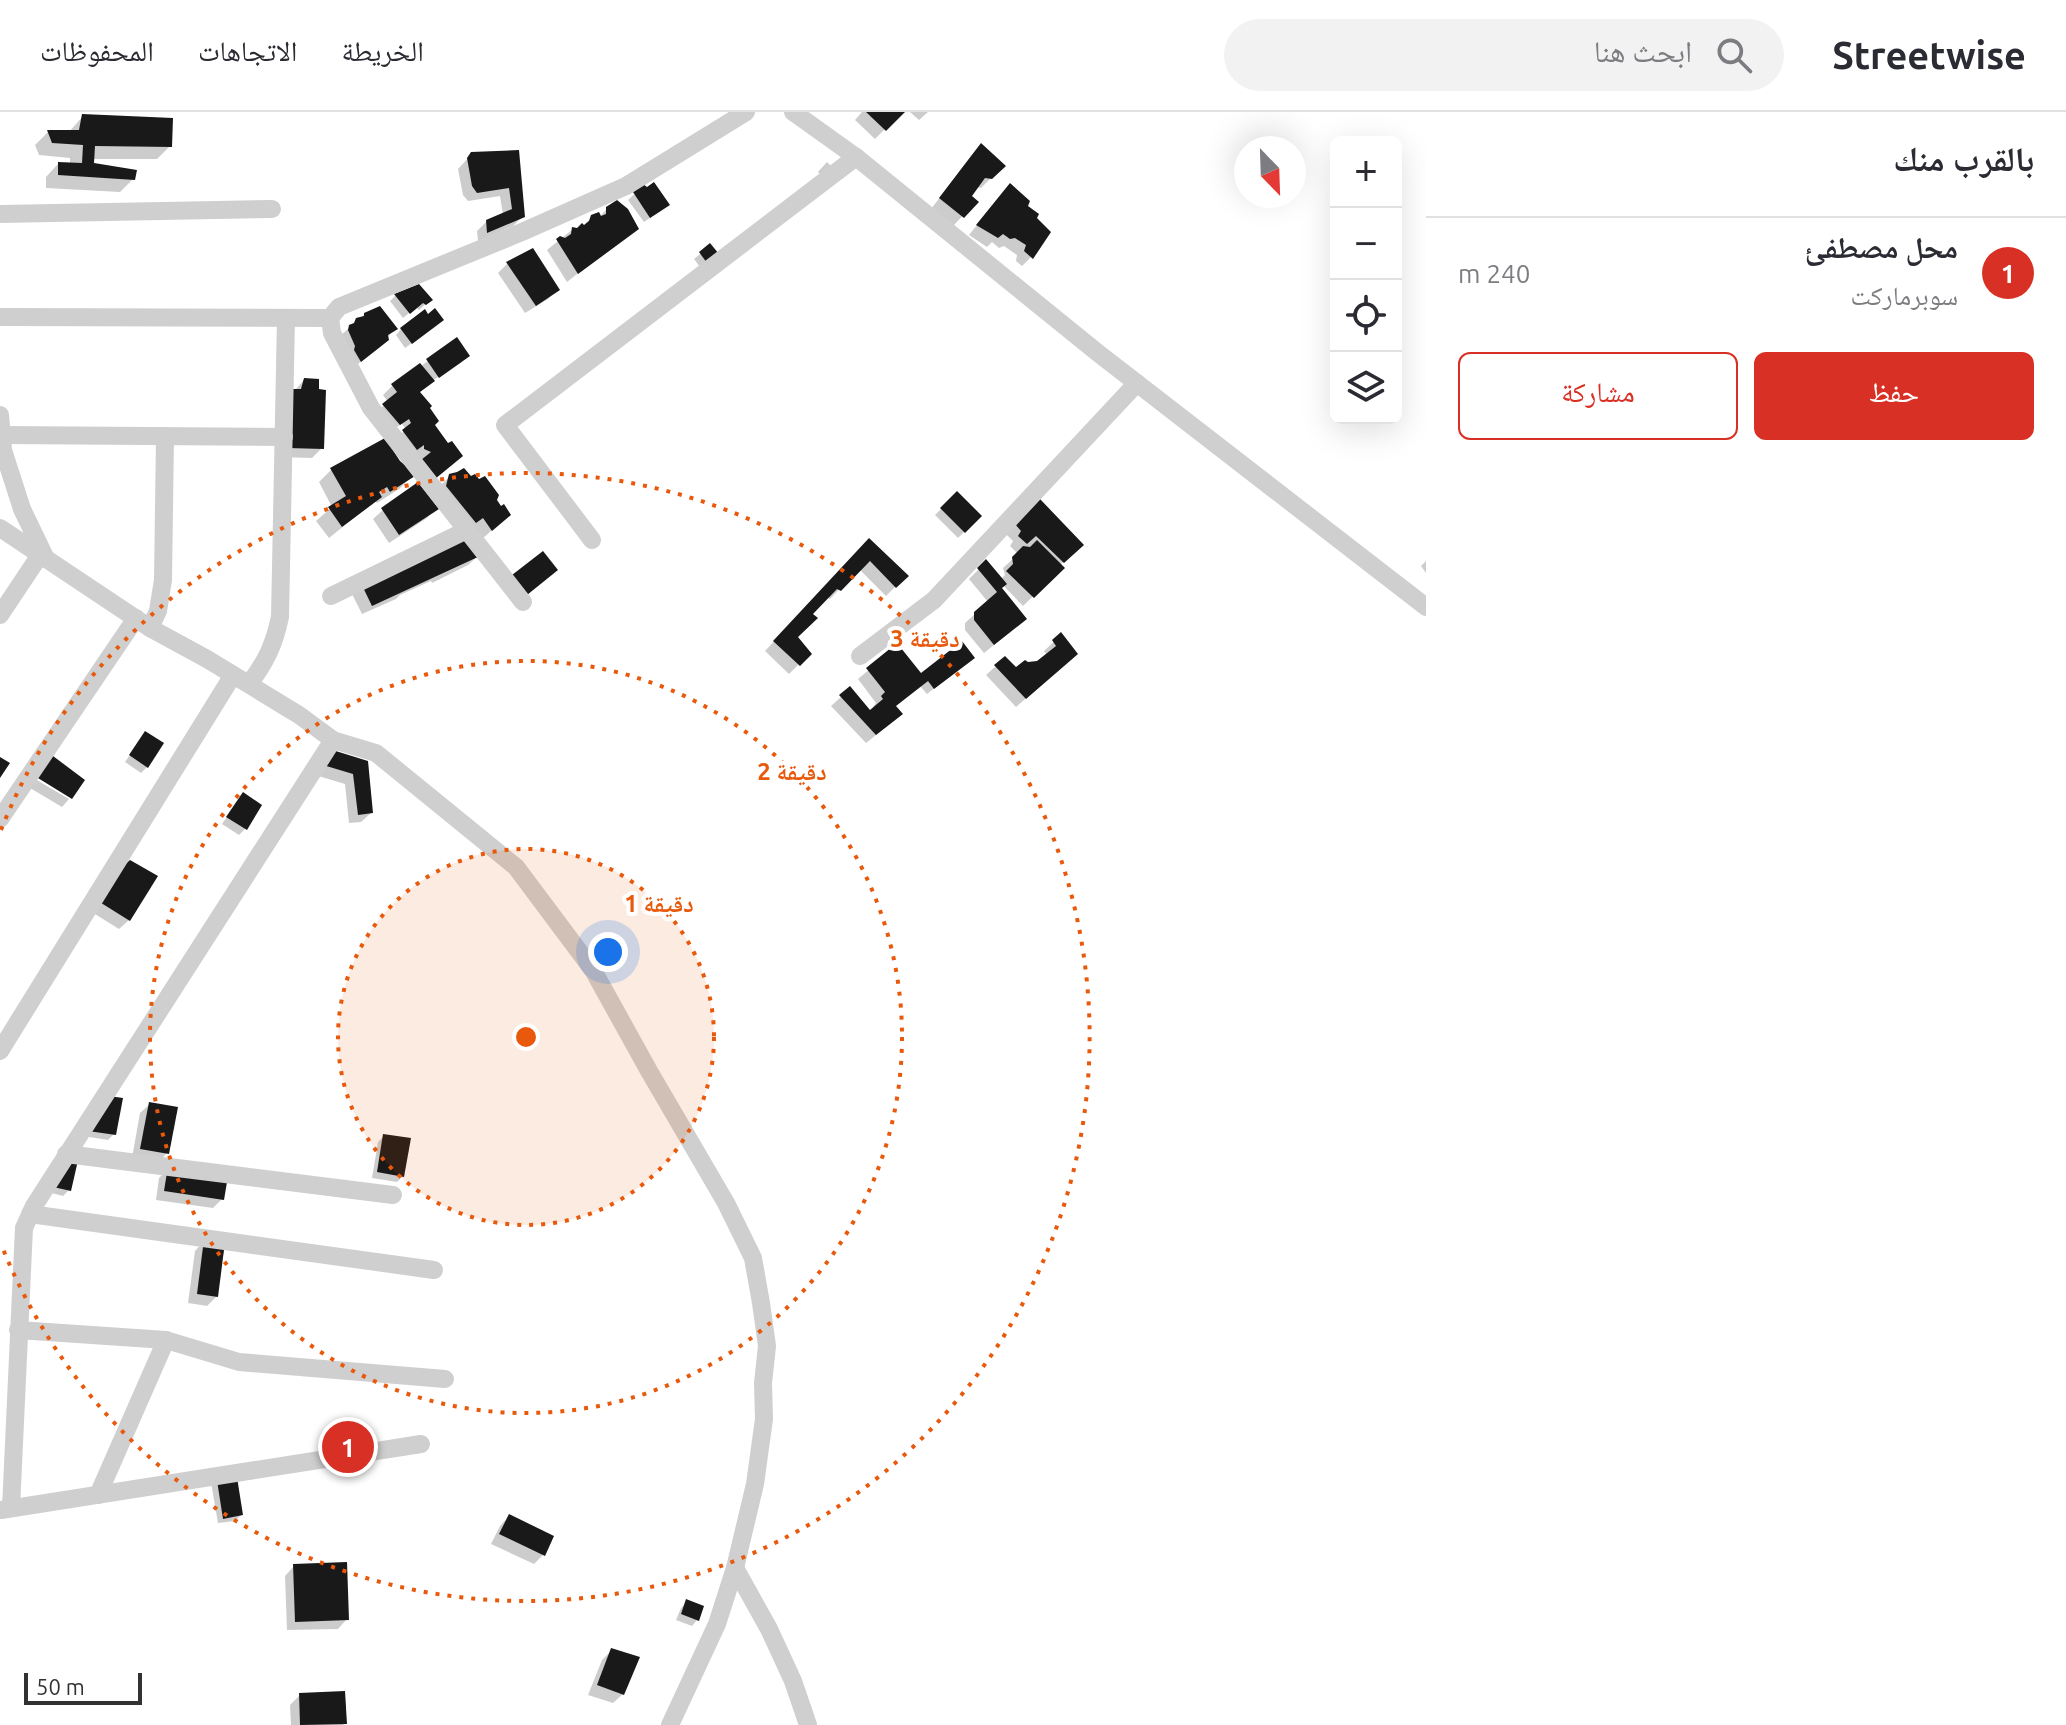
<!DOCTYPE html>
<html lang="ar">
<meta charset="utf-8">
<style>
:root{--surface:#fff;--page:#f2f2f3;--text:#2b2b33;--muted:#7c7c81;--line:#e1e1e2;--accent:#d93025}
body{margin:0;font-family:Ubuntu,"Noto Naskh Arabic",sans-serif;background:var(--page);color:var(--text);direction:rtl}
.controls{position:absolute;right:24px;top:24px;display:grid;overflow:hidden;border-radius:12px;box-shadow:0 8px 32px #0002}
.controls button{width:72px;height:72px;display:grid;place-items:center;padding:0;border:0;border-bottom:2px solid var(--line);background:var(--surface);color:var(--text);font:40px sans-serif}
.compass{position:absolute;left:1234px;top:24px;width:72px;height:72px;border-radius:50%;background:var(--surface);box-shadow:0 8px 32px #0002;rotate:157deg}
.scale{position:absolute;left:24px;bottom:20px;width:118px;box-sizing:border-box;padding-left:8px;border:4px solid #323232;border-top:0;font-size:22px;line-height:28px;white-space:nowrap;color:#323232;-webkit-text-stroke:6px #fff;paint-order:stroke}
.you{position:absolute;left:608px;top:840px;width:28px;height:28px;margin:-20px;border:6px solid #fff;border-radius:50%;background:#1a73e8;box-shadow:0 0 0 12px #1a73e833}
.badge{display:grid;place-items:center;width:52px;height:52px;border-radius:50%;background:var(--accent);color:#fff;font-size:26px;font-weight:700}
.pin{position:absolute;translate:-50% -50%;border:4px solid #fff;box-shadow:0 2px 8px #0006}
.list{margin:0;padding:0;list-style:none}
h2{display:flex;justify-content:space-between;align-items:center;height:104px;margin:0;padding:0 32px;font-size:34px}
h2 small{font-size:26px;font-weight:400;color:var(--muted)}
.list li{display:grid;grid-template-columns:52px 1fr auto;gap:24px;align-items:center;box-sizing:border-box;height:112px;padding:0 32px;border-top:2px solid var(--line)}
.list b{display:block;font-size:30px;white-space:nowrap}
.list p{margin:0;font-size:26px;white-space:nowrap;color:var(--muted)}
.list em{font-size:26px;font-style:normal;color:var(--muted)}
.actions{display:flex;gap:16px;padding:24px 32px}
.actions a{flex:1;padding:18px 0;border:2px solid var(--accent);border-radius:12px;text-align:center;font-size:28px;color:var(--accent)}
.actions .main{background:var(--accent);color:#fff}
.icon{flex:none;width:44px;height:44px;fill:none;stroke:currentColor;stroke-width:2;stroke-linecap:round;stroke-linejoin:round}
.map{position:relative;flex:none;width:1426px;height:1613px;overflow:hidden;direction:ltr}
header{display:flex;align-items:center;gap:48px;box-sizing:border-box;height:112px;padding:0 40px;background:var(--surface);border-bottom:2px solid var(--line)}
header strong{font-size:38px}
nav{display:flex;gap:44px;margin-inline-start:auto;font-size:28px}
.search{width:560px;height:72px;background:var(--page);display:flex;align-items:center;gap:20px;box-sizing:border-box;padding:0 28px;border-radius:44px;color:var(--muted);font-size:30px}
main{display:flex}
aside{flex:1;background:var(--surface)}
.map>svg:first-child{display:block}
</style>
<header>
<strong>Streetwise</strong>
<div class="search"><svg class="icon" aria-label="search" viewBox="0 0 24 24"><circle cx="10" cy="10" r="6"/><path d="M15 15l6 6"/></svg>ابحث هنا</div>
<nav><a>الخريطة</a><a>الاتجاهات</a><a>المحفوظات</a></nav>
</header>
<main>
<aside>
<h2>بالقرب منك<small></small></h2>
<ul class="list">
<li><span class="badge">1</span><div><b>محل مصطفئ</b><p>سوبرماركت</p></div><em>240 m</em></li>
</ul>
<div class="actions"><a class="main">حفظ</a><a>مشاركة</a></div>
</aside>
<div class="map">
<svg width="1426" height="1613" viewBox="0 0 1426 1613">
<rect width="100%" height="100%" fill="#fff"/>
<g fill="#0003">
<polygon points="862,0 902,0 875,27 855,8"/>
<polygon points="910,0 928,0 919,8"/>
<polygon points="83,4 170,34 157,47 93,47 92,53 133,67 120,80 46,76 46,65 58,52 70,53 70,46 39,43 35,33 48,20 69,20"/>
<polygon points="981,34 1003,54 981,76 976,75 969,84 976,90 953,114 931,97 972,43"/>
<polygon points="517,40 523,104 513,114 478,129 477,119 487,109 503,103 500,84 468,89 463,83 458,57 472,42"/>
<polygon points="827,50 833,56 824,66 818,60"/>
<polygon points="643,74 662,98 644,110 628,88"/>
<polygon points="1001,83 1026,95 1031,145 1022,154 1016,149 1017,143 1004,134 999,136 992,130 987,135 969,123"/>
<polygon points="608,96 627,98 591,151 567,170 547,138 573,117 584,117 586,111 592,105 599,105"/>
<polygon points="710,134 708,166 694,147"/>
<polygon points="507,152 557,177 548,187 525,201 498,161"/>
<polygon points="395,184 430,188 419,198 416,195 403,206 390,189"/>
<polygon points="365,202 395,217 377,237 350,258 340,224"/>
<polygon points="435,214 405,236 396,223 401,217"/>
<polygon points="428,249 462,250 432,269 419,281 432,314 448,334 425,374 394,329 406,317 402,312 393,317 374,302 388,290 383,283 392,274"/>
<polygon points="304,268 322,336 312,346 280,345 295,278"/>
<polygon points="399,350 412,364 399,377 377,391 375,389 329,426 316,409 332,395 319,370 332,357"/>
<polygon points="450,364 499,412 482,427 440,374"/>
<polygon points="957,381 980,404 958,426 935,403"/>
<polygon points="1039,390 1081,433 1059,454 1062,456 1023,494 1003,473 1000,476 1015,516 984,541 965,518 965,511 988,490 969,467 986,450 1000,468 1005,463 1003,456 1018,442 1010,434 1013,429 1006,422"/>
<polygon points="436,396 427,406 389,431 373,407 383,398"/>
<polygon points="860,438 906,464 886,484 859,457 830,487 826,485 810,502 796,525 809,542 789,562 765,539"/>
<polygon points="478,444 468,453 432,471 431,469 400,483 396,487 362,502 348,474"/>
<polygon points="1426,449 1426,461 1421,454"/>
<polygon points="1061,523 1066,551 1016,595 986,563 996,554 1016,558 1038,551 1047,543 1044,539"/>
<polygon points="897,534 920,563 966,551 927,582 920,574 894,595 891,611 866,631 831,594 841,585 869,601 874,597 873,595 876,591 858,567"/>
<polygon points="145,621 147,655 141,661 125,650"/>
<polygon points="317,648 366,651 371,701 361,710 349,711 345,672 315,663"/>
<polygon points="30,664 69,687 62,695 25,673"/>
<polygon points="238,689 259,694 245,717 239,723 222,712"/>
<polygon points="114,747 129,808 119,817 82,794"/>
<polygon points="150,992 167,1041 157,1051 132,1046 140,1001"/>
<polygon points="88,1002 114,1022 108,1028 83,1024"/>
<polygon points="384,1024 403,1064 397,1070 372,1066 378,1030"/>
<polygon points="55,1048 69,1078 63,1084 36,1077"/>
<polygon points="169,1056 222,1087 213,1096 156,1088 159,1066"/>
<polygon points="204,1129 217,1184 207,1194 188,1191 195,1139"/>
<polygon points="235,1361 241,1403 235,1409 218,1411 211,1370"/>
<polygon points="509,1404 543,1443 534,1452 491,1432 500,1414"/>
<polygon points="294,1454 347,1507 338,1517 287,1518 285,1464"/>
<polygon points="687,1490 697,1508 692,1514 676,1508 681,1496"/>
<polygon points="612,1538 623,1582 613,1591 588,1583 602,1548"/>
<polygon points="300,1583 345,1611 343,1613 291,1613 290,1593"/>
</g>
<g fill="#191919">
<polygon points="866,0 905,0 886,19"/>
<polygon points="82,2 173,6 172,35 95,34 94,51 137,58 135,68 58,63 58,50 82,51 83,33 52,31 47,18 79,18"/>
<polygon points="981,31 1006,54 992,67 985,66 972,84 979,90 964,106 939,86"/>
<polygon points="519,38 525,105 487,121 486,108 512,97 509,76 477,81 472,74 467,46 471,40"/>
<polygon points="654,70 670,93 650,106 633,80 643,72 647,75"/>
<polygon points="1010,71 1030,89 1028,94 1039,102 1037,106 1051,120 1033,147 1024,139 1026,133 1015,126 1010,127 1003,122 998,126 976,113"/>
<polygon points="617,88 628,97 639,117 578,162 556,127 560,124 565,126 571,122 572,115 577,116 582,111 584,113 589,109 591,103 599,100 601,104 606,102 606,95"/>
<polygon points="710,131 727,152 715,162 699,140"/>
<polygon points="533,136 560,178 536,194 506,150"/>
<polygon points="419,172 433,188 426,193 423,191 410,202 394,182"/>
<polygon points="380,194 398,217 388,223 389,228 361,250 354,238 355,234 348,218 349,213 354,211 356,206 364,204 364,201"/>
<polygon points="435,196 444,208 412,232 400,216 425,197 428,202"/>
<polygon points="457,225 470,244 439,266 426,247"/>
<polygon points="420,251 435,269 420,280 432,294 430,296 439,309 435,313 448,331 452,329 463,344 435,367 421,348 431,340 424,337 424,333 417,338 402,318 411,311 409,307 400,313 382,292 397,280 391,272"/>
<polygon points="304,266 319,267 319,277 326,278 324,337 288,336 288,277 301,277"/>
<polygon points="385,326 400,349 412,359 415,364 390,380 387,375 379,380 382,385 342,415 328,395 346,384 330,356"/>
<polygon points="464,356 471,364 475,362 479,367 485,364 499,383 497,388 501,394 504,392 511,403 492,419 483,406 476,411 446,374 449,362 457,360"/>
<polygon points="418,370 439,397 399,423 381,396"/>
<polygon points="957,379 982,404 965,421 940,396"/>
<polygon points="1040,387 1084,433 1064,451 1036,424 1027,432 1018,424 1021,419 1014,411"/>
<polygon points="462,422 480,444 372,494 357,463"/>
<polygon points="869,426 909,464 896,476 870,449 841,479 837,477 813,502 818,506 798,525 812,542 800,554 773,529"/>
<polygon points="1037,428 1065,456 1034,486 1006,459 1013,452 1012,445 1023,434 1030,435"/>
<polygon points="543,439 558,458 527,483 512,463"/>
<polygon points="986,447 1007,472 1002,476 1027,507 994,533 974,508 974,500 997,480 977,456"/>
<polygon points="1061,520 1078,542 1026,587 994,553 1005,544 1016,555 1025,548 1028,550 1037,549 1056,534 1052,528"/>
<polygon points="962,529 975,546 934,577 928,569 896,594 903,602 876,623 839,583 850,574 870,598 883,587 881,584 885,580 866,556 897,531 921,561"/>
<polygon points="145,619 164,631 148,656 129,643"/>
<polygon points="326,636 368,649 373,701 358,703 353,662 323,653"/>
<polygon points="53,644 85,668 72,687 33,663"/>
<polygon points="0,645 10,651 0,666"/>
<polygon points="243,680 262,693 247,718 226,705"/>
<polygon points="130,748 158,764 130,809 90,784"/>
<polygon points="102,983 123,986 116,1023 88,1019"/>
<polygon points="149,990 178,995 169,1042 140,1037"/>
<polygon points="383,1022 411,1026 404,1065 377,1060"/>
<polygon points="79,1044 71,1079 40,1072"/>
<polygon points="168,1054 228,1064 224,1088 164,1079"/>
<polygon points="204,1127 225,1130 218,1185 197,1182"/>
<polygon points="236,1359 243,1403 223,1407 216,1362"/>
<polygon points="509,1402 554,1424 545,1444 499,1422"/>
<polygon points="347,1450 349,1508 295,1510 293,1452"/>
<polygon points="686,1487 704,1494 699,1509 681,1502"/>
<polygon points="611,1536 640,1545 624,1583 597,1573"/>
<polygon points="345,1579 347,1612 300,1613 299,1581"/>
</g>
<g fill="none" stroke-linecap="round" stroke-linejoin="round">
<g stroke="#cfcfcf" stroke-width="18">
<polyline points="793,0 856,45 1098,241 1426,495"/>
<polyline points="0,102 272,97"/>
<polyline points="0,205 330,206"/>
<polyline points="0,303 3,338 22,397 46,447"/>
<polyline points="2,323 284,325"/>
<polyline points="0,416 150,516 207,547 299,603 333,628 376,641 516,755 593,858 649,959 726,1091 753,1146 761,1191 767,1234 763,1271 764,1307 755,1372 735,1456 717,1512 670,1613"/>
<polyline points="592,428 505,313 856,45"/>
<polyline points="331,484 465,419"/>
<polyline points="523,490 371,296 332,221 330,206 339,195 522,120 626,74 746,0"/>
<polyline points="0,503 40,443"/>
<polyline points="150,516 158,499 163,468 165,324"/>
<polyline points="860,544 934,488 1137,271"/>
<path d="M249,572C266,550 274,533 280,505L286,206"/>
<polyline points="0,707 136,506"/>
<polyline points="0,939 233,563"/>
<polyline points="66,1042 393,1083"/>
<polyline points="30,1102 434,1158"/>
<polyline points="18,1218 166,1228 239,1250 445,1267"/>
<polyline points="98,1383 166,1228"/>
<polyline points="11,1396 24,1116 34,1094 333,628"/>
<polyline points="1,1398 421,1332"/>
<polyline points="735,1456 769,1517 793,1569 808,1613"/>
</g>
</g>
<circle cx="526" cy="925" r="188" fill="#e8590c" fill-opacity=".12"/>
<g fill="none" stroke="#e8590c" stroke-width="4" stroke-dasharray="4 8">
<circle cx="526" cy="925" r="188"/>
<circle cx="526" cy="925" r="376"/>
<path d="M1 718A564 564 0 1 1 1 1132"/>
</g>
<circle cx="526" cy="925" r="12" fill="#e8590c" stroke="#fff" stroke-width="4"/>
<g font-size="24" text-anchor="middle" font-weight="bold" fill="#e8590c" stroke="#fff" stroke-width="8" stroke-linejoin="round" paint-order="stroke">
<text x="925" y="535">3 دقيقة</text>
<text x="792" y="668">2 دقيقة</text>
<text x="659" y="800">1 دقيقة</text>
</g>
</svg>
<div class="controls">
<button>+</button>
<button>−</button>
<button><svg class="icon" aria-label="locate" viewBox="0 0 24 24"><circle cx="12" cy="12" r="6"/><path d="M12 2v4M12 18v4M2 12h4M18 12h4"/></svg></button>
<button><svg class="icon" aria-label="layers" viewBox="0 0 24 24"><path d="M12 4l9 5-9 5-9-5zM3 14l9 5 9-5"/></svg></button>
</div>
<svg class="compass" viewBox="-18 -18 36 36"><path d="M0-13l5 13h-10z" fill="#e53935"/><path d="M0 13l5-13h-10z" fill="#7c7c81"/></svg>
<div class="scale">50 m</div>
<div class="you"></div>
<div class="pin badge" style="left:348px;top:1335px">1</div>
</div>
</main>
